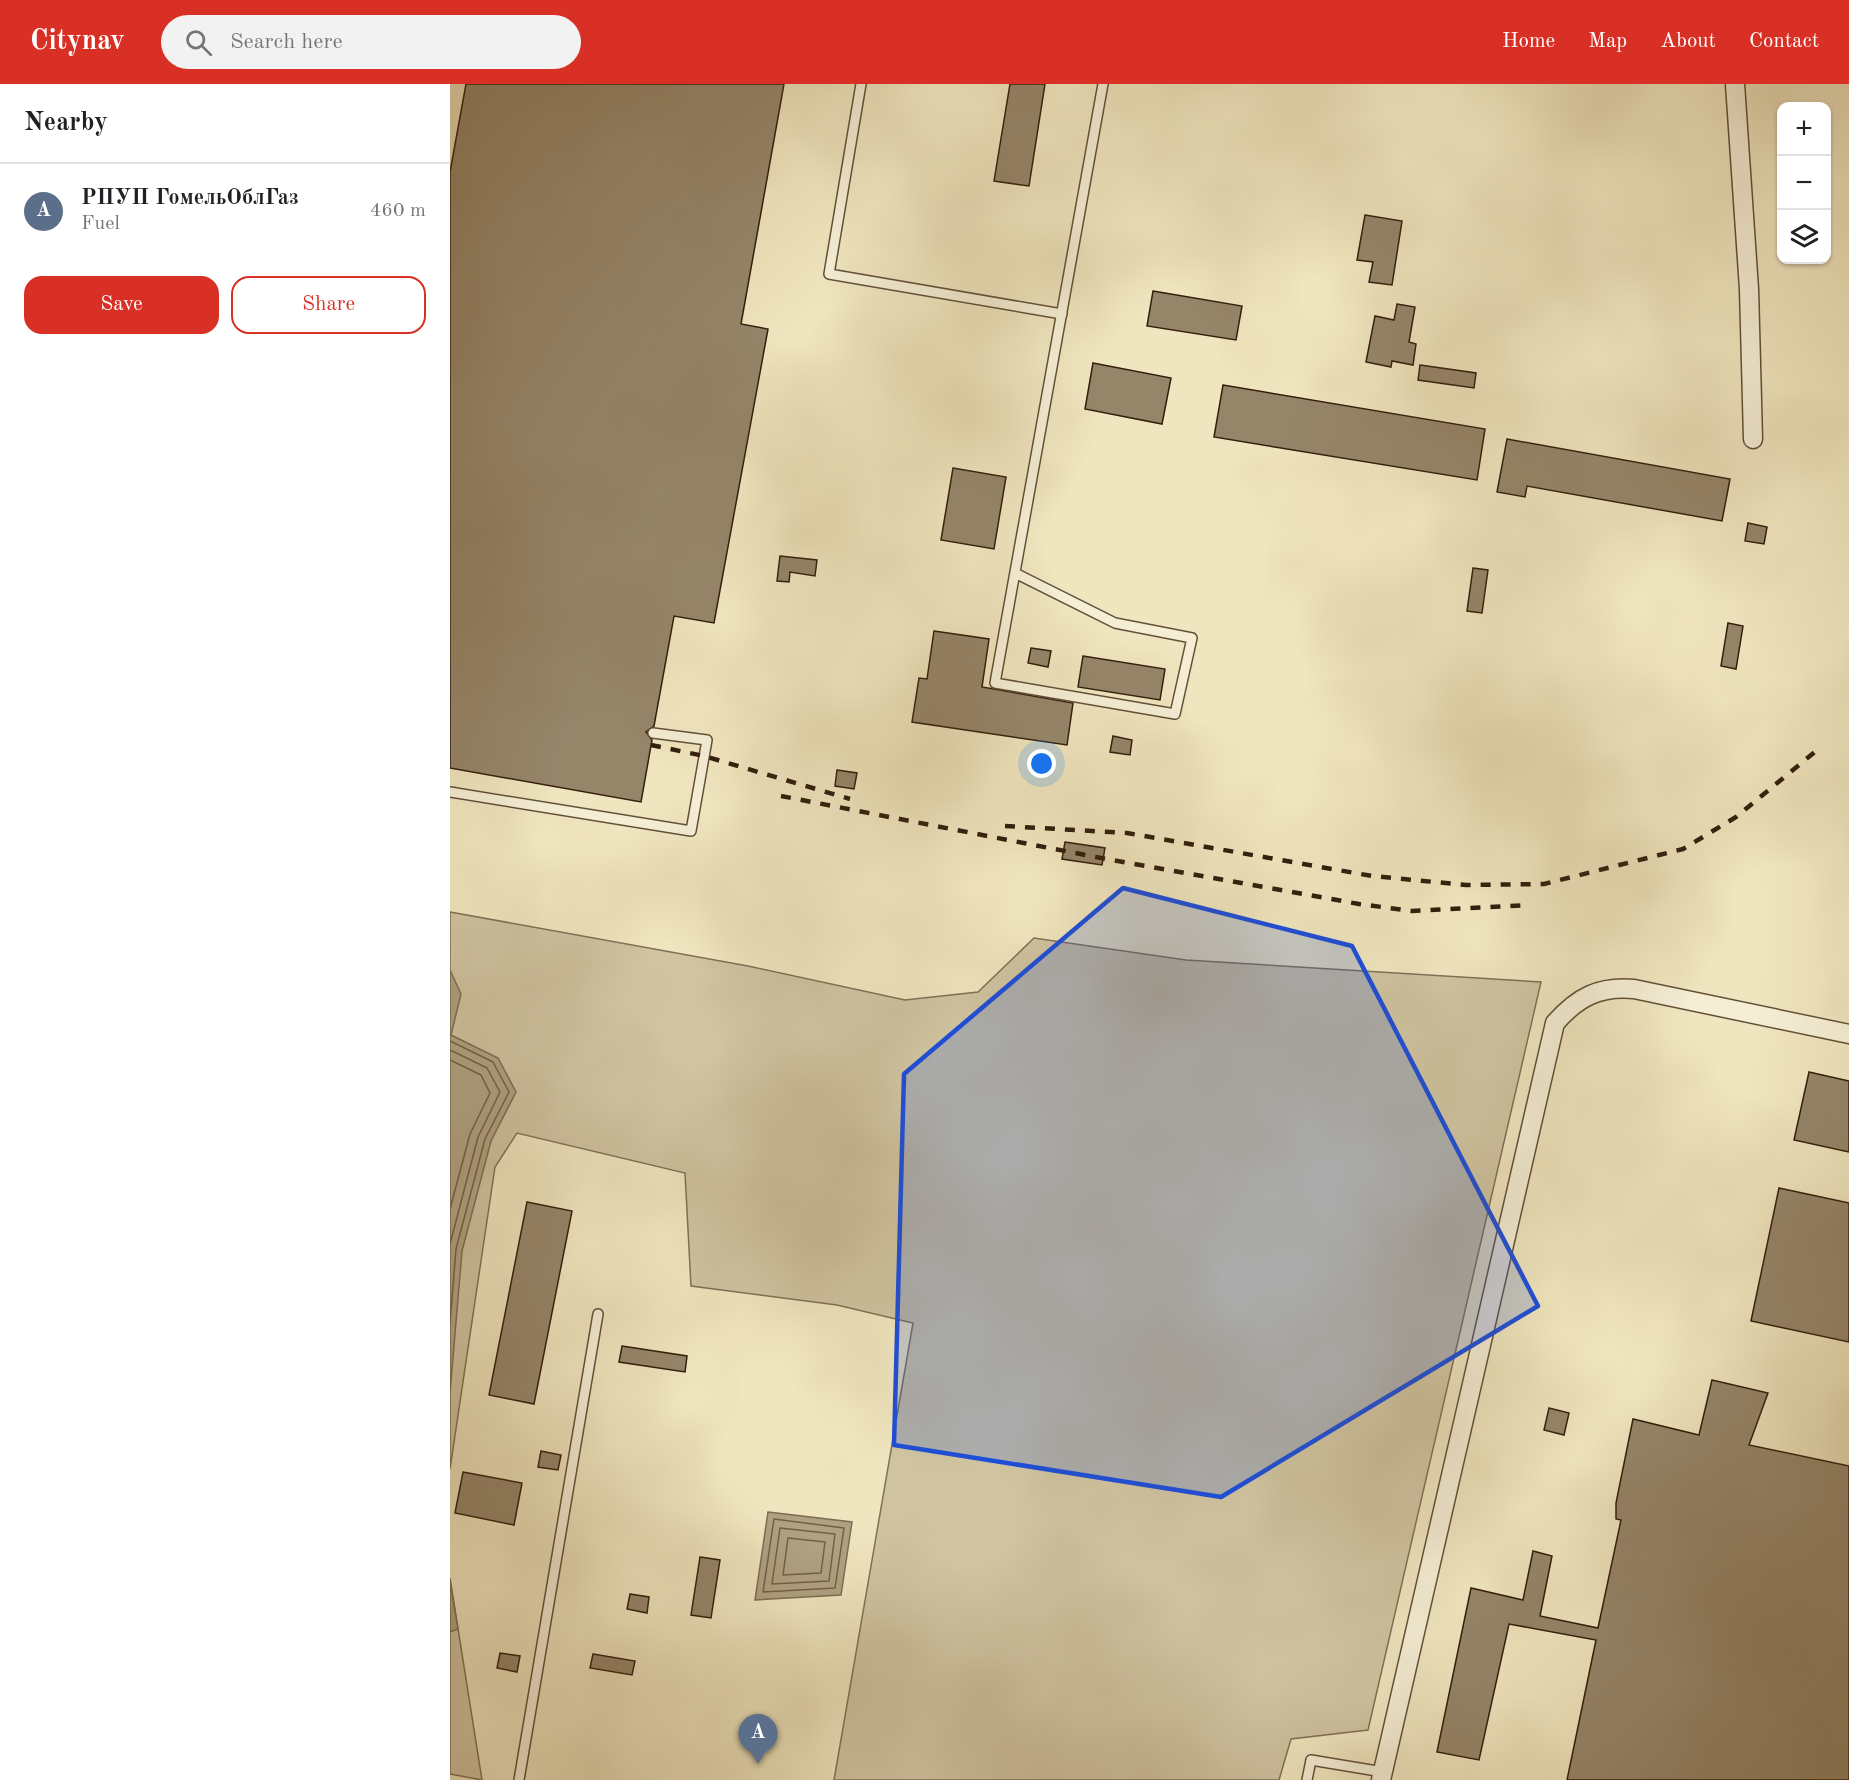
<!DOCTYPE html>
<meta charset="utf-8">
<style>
:root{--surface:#fff;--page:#f2f2f2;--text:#202124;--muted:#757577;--line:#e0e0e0;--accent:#d93025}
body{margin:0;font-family:"Old Standard TT",serif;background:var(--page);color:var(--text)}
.controls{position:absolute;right:18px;top:18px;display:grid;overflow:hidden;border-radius:12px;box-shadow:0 2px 4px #0004}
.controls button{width:54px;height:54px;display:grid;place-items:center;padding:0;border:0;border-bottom:2px solid var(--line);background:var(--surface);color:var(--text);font:30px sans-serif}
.you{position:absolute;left:592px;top:680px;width:21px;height:21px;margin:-15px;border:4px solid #fff;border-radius:50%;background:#1a73e8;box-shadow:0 0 0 9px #1a73e833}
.badge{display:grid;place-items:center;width:39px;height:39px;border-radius:50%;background:var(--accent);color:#fff;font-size:20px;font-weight:700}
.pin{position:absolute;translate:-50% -50px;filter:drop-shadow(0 2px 3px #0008)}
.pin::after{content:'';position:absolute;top:32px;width:21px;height:18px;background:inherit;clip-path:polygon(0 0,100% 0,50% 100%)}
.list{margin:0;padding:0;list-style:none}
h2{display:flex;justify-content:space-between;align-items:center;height:78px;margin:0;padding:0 24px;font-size:26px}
h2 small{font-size:20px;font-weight:400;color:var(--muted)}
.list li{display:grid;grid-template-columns:39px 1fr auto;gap:18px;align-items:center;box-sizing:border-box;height:96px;padding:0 24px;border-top:2px solid var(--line)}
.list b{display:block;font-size:22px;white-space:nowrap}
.list p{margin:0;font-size:20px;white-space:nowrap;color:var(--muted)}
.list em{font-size:20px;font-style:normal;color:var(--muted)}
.actions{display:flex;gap:12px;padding:18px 24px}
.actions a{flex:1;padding:14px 0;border:2px solid var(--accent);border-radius:18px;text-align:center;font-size:21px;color:var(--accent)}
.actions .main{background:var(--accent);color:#fff}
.icon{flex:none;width:33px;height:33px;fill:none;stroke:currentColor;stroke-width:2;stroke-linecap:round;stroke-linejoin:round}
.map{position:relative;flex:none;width:1399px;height:1696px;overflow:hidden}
header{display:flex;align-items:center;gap:36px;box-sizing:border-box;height:84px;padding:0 30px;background:var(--accent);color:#fff}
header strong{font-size:28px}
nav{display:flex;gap:33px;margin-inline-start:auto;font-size:21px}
.search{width:420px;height:54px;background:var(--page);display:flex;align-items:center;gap:15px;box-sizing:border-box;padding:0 21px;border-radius:33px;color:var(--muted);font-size:22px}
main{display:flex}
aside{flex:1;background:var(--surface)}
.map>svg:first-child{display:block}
</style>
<header>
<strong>Citynav</strong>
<div class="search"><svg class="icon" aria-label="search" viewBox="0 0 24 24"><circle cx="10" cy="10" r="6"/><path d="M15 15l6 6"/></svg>Search here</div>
<nav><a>Home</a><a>Map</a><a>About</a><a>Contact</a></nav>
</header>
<main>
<aside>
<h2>Nearby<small></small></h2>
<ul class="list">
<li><span class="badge" style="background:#5c6f8a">A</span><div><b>РПУП ГомельОблГаз</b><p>Fuel</p></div><em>460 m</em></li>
</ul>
<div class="actions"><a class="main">Save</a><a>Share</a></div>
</aside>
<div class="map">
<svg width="1399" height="1696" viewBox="0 0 1399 1696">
<rect width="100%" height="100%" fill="#efe5be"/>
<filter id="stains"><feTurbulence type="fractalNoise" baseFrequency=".00333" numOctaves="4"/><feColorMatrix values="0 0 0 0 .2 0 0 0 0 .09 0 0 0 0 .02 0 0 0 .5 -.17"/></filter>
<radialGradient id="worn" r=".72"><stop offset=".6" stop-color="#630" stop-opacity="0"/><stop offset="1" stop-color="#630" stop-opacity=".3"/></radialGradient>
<g fill="#cfc3a0" stroke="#817056" stroke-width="1.5">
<polygon points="0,828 298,882 455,916 528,908 584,854 736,876 1091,898 918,1646 841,1655 829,1696 384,1696 463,1239 387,1221 241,1202 235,1089 67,1049 45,1083 0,1385"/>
<polygon points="0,1494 32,1696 0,1690"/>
</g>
<g fill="#afa181" stroke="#7d6d52" stroke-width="1.5">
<polygon points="0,886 11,910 1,951 48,974 66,1008 41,1057 12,1167 0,1309"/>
<polygon points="318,1428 402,1438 391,1511 305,1516"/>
<polygon points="0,1497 8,1545 0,1548"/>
</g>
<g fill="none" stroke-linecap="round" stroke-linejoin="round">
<g stroke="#716046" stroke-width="1.5">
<polyline points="0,957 43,978 59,1008 35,1055 6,1165 0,1239"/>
<polyline points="0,966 37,984 50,1008 28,1053 0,1160"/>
<polyline points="0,976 31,991 40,1009 20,1050 0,1125"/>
<polygon points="324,1435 394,1444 385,1504 313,1508"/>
<polygon points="330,1444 385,1450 379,1497 322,1500"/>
<polygon points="338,1454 375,1458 371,1489 333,1491"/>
</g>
</g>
<g fill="#958569" stroke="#331e0c" stroke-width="1.5">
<polygon points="16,0 334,0 291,240 318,245 264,539 224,532 204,642 196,648 202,656 191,718 0,684 0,88"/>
<polygon points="560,0 595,0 579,102 544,97"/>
<polygon points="915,131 952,137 942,201 919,198 923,178 907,176"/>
<polygon points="703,207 792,222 786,256 697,242"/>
<polygon points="947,220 965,223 959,258 966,260 963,281 942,277 941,283 916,278 925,232 944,236"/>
<polygon points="643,279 721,294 712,340 635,325"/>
<polygon points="970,281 1026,289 1024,304 968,296"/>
<polygon points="773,301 1035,345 1027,396 764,353"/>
<polygon points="1057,355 1280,395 1272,437 1077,402 1075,413 1047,408"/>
<polygon points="503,384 556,393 544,465 491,456"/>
<polygon points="1298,439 1317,443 1314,460 1295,457"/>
<polygon points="330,472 367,476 365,492 340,488 339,498 327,497"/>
<polygon points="1023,484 1038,486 1032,529 1017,527"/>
<polygon points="1278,539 1293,542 1286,585 1271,582"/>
<polygon points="484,547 539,555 532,603 623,619 617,661 462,638 469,594 477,595"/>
<polygon points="581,564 601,567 598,583 578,579"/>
<polygon points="633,572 715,585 710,616 628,603"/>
<polygon points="663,652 682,656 680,671 660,668"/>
<polygon points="387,686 407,689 404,705 385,702"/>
<polygon points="615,758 655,764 652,781 612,775"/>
<polygon points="1359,988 1399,997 1399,1068 1344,1056"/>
<polygon points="1329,1104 1399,1119 1399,1258 1301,1237"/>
<polygon points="77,1118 122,1127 84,1320 39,1311"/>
<polygon points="172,1262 237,1272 235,1288 169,1278"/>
<polygon points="1262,1296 1318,1309 1299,1361 1399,1382 1399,1696 1117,1696 1146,1556 1059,1540 1029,1676 987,1668 1021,1504 1073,1516 1083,1467 1102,1472 1090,1532 1148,1544 1171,1436 1166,1435 1166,1419 1183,1335 1249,1351"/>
<polygon points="1099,1324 1119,1329 1114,1351 1094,1346"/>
<polygon points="91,1367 111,1371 108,1386 88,1383"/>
<polygon points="13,1388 72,1399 64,1441 5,1429"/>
<polygon points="250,1473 270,1476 261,1534 241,1531"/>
<polygon points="180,1510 199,1513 197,1529 177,1525"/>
<polygon points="50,1569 70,1572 67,1588 47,1584"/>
<polygon points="143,1570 185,1577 182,1591 140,1584"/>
</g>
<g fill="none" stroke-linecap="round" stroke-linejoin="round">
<defs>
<g id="lane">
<polyline points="411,0 379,190 612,230"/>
<polyline points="565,489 665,539 742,554 725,630 545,599 653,0"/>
<polyline points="0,708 241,747 257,656 203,649"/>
<polyline points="69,1696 148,1230"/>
<polyline points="857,1696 861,1676 933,1688"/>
</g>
<g id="street">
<polyline points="1285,0 1299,205 1303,355"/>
<path d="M931,1696L1105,939C1128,913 1149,902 1184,905L1399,950"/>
</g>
</defs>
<use href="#lane" stroke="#625038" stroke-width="12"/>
<use href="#street" stroke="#625038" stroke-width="21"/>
<use href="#lane" stroke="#f5eed5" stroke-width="9"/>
<use href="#street" stroke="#f5eed5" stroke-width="18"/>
<g stroke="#331e0c" stroke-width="4.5" stroke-dasharray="10 10" stroke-linecap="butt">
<polyline points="201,661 254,672 400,715"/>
<polyline points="331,712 651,774 909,820 962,827 1078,821"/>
<polyline points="555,742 677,749 922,792 1016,801 1094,800 1233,765 1286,733 1366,667"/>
</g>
</g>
<path fill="#1d4ed8" fill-opacity="0.2" stroke="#1d4ed8" stroke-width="4.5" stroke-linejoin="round" d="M673,804L902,862L1088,1222L771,1413L444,1361L454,990Z"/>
<rect width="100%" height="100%" filter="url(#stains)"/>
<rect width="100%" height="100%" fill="url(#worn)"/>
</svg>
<div class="controls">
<button>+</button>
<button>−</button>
<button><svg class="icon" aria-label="layers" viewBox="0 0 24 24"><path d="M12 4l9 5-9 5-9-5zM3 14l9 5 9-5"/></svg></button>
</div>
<div class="you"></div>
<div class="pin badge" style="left:308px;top:1680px;background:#5c6f8a">A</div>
</div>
</main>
